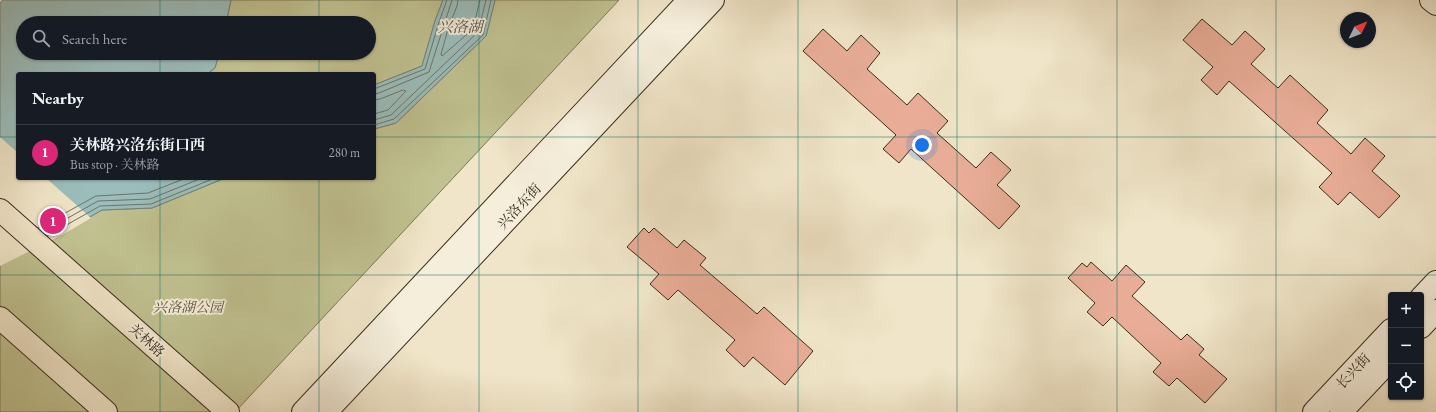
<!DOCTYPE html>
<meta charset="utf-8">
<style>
:root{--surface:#171b24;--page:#20242c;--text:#f1f3f6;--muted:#9ea1a6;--line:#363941;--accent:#db2777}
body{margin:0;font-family:"EB Garamond","Noto Serif SC",serif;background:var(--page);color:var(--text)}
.controls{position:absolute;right:12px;bottom:12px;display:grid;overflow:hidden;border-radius:4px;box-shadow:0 1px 3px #0004}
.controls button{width:36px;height:36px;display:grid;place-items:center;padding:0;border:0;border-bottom:1px solid var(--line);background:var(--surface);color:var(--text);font:20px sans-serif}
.compass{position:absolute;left:1340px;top:12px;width:36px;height:36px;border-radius:50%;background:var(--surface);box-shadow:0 1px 3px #0004;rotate:47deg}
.you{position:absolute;left:922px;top:145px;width:14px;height:14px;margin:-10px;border:3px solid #fff;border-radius:50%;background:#1a73e8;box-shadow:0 0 0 6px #1a73e833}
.badge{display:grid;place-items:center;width:26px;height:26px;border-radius:50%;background:var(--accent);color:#fff;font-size:13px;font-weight:700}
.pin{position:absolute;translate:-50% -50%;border:2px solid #fff;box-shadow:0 1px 4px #0006}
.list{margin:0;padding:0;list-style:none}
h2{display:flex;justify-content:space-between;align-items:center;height:52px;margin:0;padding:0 16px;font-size:17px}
h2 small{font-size:13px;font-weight:400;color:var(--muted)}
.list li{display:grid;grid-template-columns:26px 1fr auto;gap:12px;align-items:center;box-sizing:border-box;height:56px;padding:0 16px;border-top:1px solid var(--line)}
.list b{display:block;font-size:15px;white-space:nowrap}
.list p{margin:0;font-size:13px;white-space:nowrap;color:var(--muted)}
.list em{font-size:13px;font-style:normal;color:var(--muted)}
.icon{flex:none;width:22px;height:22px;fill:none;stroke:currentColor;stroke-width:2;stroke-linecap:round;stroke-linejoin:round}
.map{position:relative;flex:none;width:1436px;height:412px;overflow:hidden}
.search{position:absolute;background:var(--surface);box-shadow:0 1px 3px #0004;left:16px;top:16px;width:360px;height:44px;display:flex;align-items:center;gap:10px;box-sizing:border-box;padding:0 14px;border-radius:22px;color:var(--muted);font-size:15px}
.panel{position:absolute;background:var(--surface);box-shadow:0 1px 3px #0004;left:16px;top:72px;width:360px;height:108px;border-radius:4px}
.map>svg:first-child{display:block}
</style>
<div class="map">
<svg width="1436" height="412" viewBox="0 0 1436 412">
<rect width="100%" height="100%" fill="#f0e5c8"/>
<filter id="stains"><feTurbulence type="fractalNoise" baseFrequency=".005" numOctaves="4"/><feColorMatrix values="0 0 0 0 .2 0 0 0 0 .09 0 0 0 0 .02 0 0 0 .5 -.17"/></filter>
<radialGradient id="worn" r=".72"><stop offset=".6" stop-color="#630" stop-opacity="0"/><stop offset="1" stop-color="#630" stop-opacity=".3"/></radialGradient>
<g fill="#c1c291" stroke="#7d7756">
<polygon points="231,0 443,0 435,21 422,66 374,85 374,74 207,74 215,68 219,53 369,53 369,23 226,23"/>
<polygon points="495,0 619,0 235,412 0,412 0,264 63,232 102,210 152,208 225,178 374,178 374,129 396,123 486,36"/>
</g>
<g fill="#9bbebc" stroke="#74847c">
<polygon points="3,0 231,0 226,23 23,23 23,53 219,53 215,68 207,74 18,74 18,178 225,178 152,208 102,210 63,232 0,264 0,3"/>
<polygon points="443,0 495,0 486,36 396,123 374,129 374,85 422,66 435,21"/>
</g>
<polygon fill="#f0e5c8" points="0,137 18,153 18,178 46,178 91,218 64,234 0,266"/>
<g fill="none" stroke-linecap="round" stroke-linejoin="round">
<g stroke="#6a756c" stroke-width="1">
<polyline points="458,0 457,6 449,26 441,54 442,56 473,29 480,0"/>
<polyline points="374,89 425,69 439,22 447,0"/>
<polyline points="374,94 379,93 429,72 452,0"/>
<polyline points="374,100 380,99 403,90 406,91 388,110 374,114"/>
<polyline points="374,120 391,115 478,32 486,0"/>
<polyline points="374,125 394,119 483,35 491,0"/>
<polyline points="38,228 96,196 148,193 186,178"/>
<polyline points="43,232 98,201 150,199 202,178"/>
<polyline points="47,236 100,206 151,204 215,178"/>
</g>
</g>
<g fill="#e9ad97" stroke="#392c1c">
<polygon points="1202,19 1232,45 1245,31 1265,49 1251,64 1278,88 1290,75 1328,110 1317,123 1351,154 1365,138 1385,156 1372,171 1400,196 1379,218 1350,192 1338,205 1319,187 1332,173 1229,81 1217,95 1201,80 1213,67 1183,40"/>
<polygon points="823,29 847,51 861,35 880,53 867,69 907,105 918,93 948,121 937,133 976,168 991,152 1011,170 997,185 1020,206 999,229 911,149 899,163 883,149 896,135 803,51"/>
<polygon points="644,228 649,233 654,228 677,248 684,240 706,258 700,265 757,314 764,307 813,351 785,385 753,357 744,367 726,350 735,340 678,290 668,300 650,284 659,274 627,247"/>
<polygon points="1091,262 1112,281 1126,265 1145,282 1132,296 1181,340 1187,334 1204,349 1199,355 1227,379 1205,403 1177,378 1169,386 1153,372 1161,363 1112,317 1103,326 1087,312 1095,303 1068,278 1082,263 1087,267"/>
</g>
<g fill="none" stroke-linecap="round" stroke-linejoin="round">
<defs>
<g id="secondary">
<polyline points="1431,0 1436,4"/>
<polyline points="1421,298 1436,282"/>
<polyline points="1421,327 1436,311"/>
<polyline points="303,412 689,0"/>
<polyline points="326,412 713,0"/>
<polyline points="1314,412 1391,330"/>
<polyline points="1341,412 1391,359"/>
</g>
<g id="primary">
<polyline points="0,210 228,412"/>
<polyline points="0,318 106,412"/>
</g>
</defs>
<use href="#secondary" stroke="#392c1c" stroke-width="24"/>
<use href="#primary" stroke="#392c1c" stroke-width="24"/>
<use href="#secondary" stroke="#f5eedb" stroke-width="22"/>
<use href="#primary" stroke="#f0e5c8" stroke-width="22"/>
</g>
<path fill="none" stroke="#0f766e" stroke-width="1" stroke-opacity="0.55" d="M160,0V23M319,0V23M479,0V412M638,0V412M798,0V412M957,0V412M1117,0V412M1276,0V412M160,53V74M319,53V74M0,137H18M374,137H1436M160,178V412M319,178V412M0,275H1436"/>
<g text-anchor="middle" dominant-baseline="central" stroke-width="4" stroke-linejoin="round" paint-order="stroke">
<g font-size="14" fill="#392c1c" stroke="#f5eedb">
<text transform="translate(519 206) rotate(-47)">兴洛东街</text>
<text transform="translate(147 340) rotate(42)">关林路</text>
<text transform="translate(1353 371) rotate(-47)">长兴街</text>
</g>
<g font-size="14" font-style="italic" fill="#5b5239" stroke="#f5eedb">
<text x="188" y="307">兴洛湖公园</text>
</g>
<g font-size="15" font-style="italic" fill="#525044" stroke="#f5eedb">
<text x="460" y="26">兴洛湖</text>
</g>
</g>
<rect width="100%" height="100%" filter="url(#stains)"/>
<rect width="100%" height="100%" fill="url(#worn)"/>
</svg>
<div class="controls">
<button>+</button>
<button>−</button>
<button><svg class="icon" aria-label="locate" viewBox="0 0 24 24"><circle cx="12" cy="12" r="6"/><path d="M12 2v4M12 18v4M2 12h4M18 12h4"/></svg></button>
</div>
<svg class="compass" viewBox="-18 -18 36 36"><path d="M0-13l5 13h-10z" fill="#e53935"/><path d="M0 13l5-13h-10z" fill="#9ea1a6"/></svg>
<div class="you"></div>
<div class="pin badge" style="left:53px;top:221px">1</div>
<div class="search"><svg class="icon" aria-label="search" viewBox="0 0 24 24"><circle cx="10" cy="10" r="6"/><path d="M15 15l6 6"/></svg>Search here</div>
<section class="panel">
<h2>Nearby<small></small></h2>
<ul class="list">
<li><span class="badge">1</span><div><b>关林路兴洛东街口西</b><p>Bus stop · 关林路</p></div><em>280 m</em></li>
</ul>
</section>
</div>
